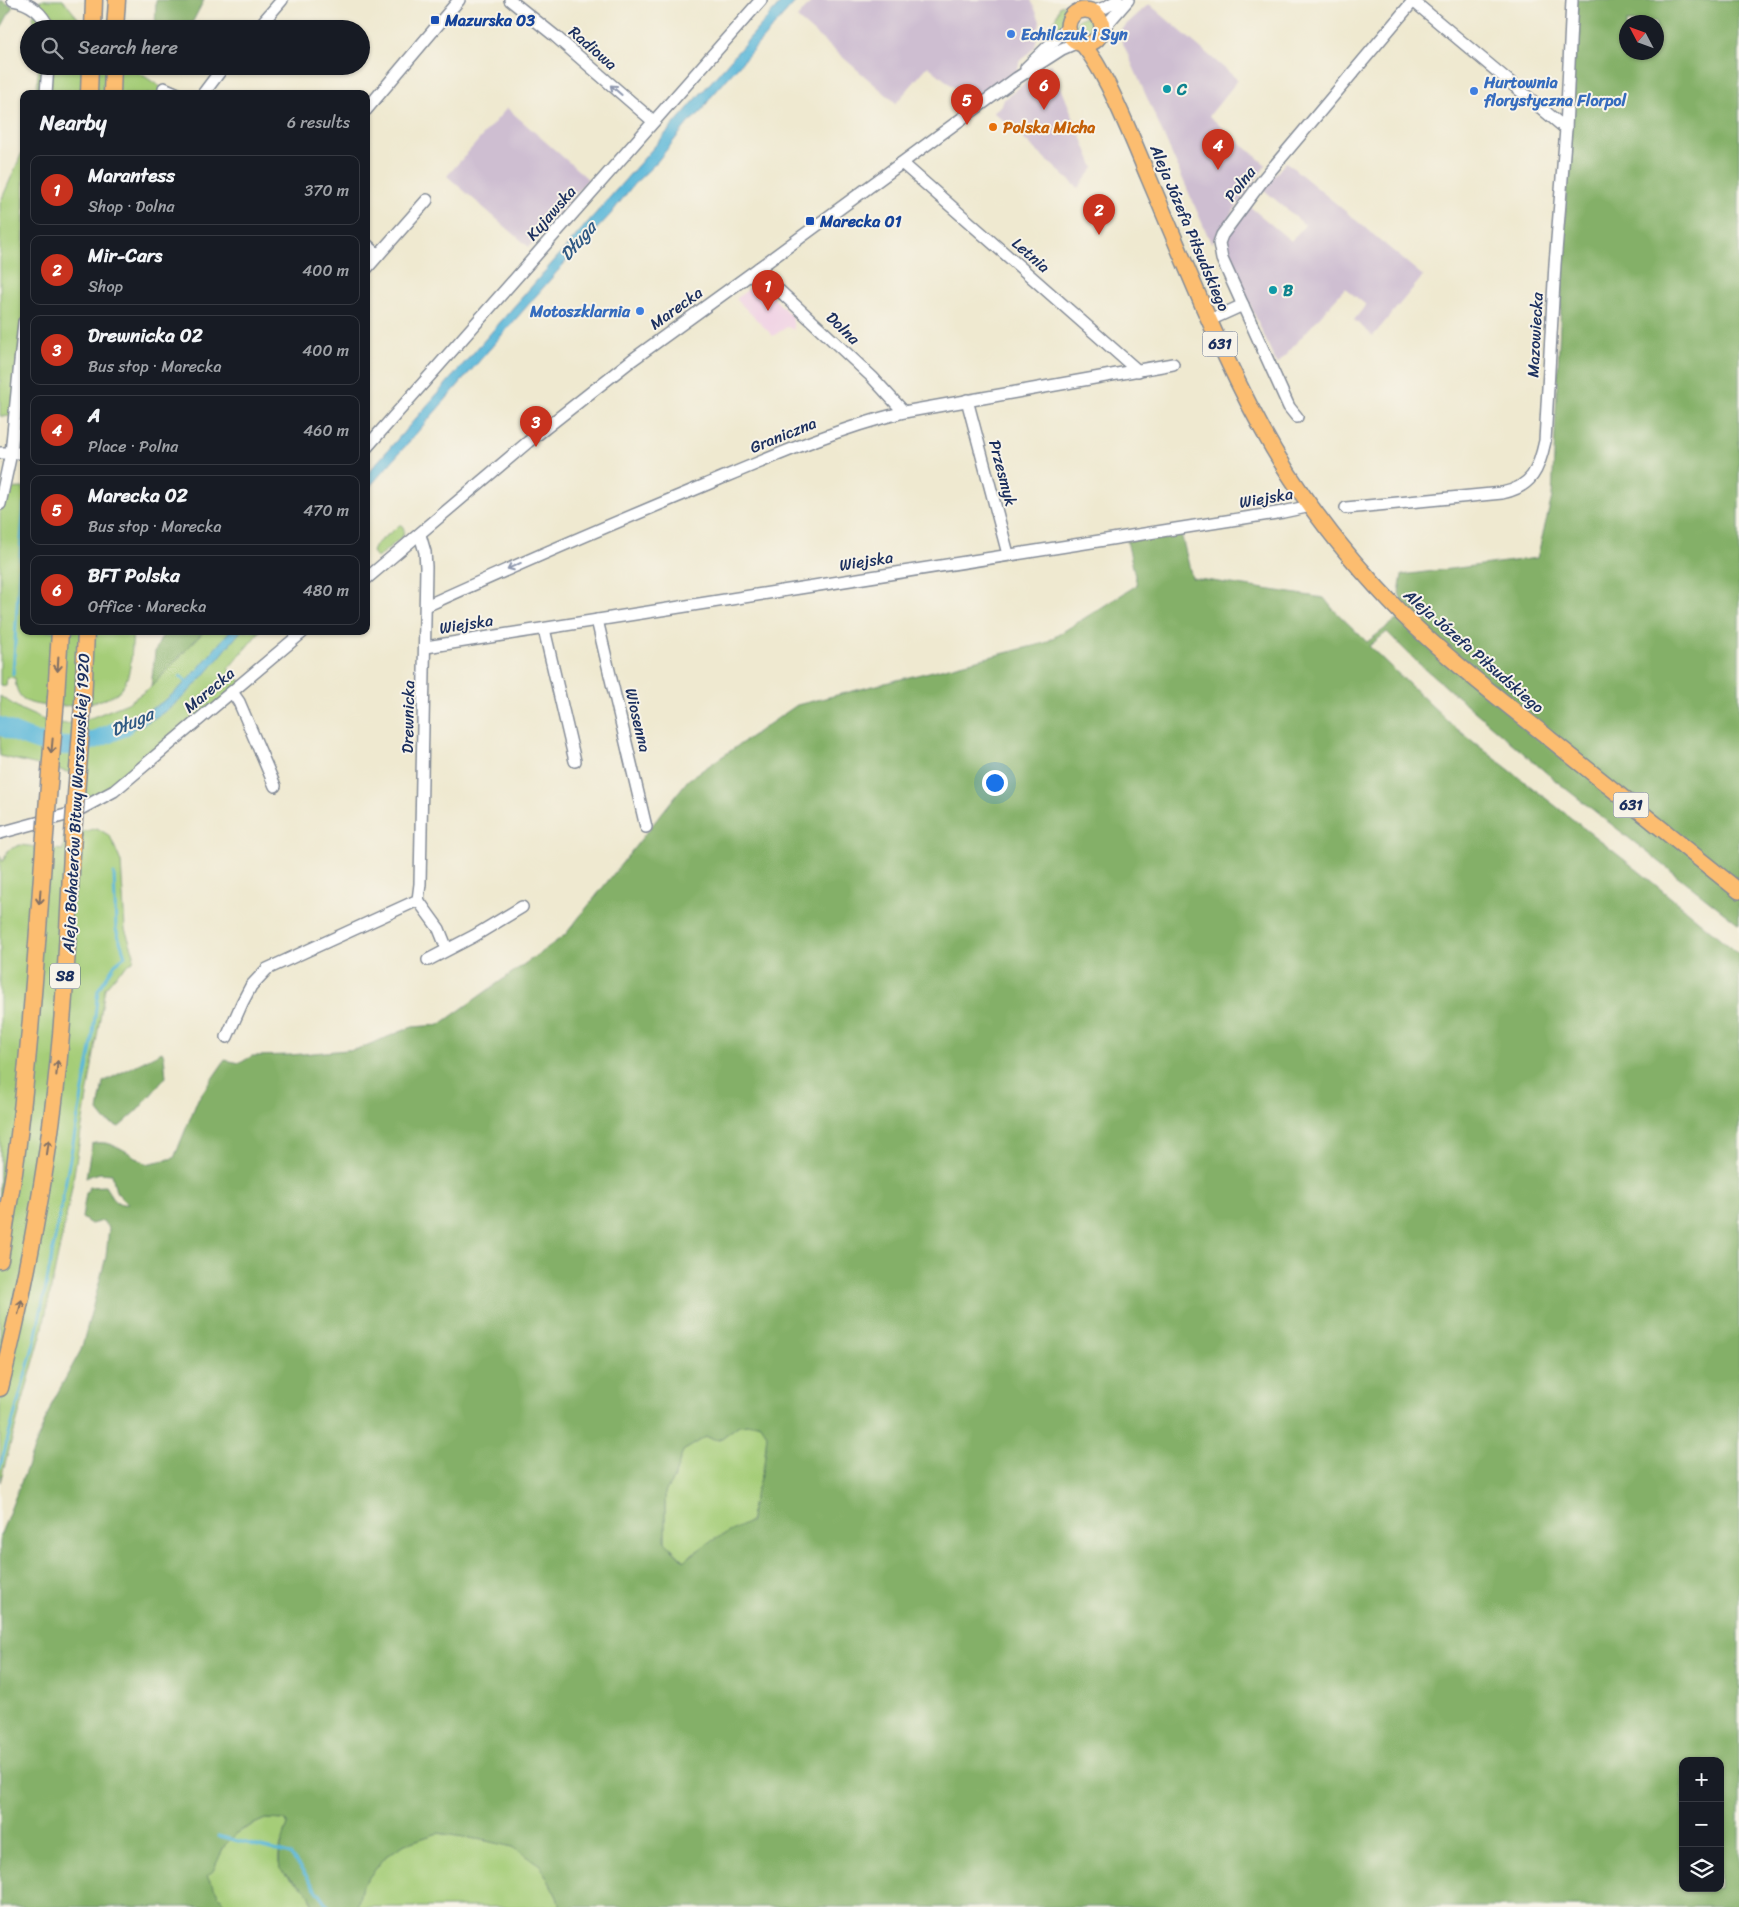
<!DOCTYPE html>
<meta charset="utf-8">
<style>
:root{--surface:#171b24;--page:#242831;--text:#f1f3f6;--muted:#9ea1a6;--line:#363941;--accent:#c8321e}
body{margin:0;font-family:Sriracha,sans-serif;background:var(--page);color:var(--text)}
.controls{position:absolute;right:15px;bottom:15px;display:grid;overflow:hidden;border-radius:10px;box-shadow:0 1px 4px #0004}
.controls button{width:45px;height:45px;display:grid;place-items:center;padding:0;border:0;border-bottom:1px solid var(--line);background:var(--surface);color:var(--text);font:25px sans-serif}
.compass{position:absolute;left:1619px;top:15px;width:45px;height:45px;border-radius:50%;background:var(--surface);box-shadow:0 1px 4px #0004;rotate:311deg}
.you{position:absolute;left:994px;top:782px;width:18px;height:18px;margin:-12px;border:4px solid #fff;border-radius:50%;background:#1a73e8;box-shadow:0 0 0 8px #1a73e833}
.badge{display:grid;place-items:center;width:32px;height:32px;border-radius:50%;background:var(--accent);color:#fff;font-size:16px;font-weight:700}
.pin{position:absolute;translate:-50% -41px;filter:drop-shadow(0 1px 2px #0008)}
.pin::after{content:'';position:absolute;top:26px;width:18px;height:15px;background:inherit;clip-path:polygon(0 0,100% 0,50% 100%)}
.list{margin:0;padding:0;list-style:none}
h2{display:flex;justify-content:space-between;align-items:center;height:65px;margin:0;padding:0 20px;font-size:21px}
h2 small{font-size:16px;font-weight:400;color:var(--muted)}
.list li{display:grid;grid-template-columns:32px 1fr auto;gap:15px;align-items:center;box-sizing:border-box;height:70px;margin:0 10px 10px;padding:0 10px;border:1px solid var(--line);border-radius:10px}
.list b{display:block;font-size:19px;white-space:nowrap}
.list p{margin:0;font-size:16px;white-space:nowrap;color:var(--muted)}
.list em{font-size:16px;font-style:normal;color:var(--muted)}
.icon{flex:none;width:28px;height:28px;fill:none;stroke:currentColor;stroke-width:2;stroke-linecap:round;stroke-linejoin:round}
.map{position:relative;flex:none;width:1739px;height:1907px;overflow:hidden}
.search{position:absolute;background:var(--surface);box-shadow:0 1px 4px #0004;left:20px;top:20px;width:350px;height:55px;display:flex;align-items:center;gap:12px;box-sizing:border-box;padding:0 18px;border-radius:28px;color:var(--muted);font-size:19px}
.panel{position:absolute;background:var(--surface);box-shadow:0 1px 4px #0004;left:20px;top:90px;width:350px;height:545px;border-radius:10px}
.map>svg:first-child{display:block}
</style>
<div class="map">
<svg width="1739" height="1907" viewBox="0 0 1739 1907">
<rect width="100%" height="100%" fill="#f7f3e8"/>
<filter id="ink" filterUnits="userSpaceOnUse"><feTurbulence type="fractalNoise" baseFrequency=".02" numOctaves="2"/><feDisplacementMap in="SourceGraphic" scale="10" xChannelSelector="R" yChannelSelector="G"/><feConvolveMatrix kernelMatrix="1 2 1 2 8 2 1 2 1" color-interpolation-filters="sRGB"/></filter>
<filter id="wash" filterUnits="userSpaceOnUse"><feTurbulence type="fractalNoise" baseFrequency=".0096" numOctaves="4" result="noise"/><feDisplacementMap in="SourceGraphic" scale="20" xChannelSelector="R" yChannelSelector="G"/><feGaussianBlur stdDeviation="1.12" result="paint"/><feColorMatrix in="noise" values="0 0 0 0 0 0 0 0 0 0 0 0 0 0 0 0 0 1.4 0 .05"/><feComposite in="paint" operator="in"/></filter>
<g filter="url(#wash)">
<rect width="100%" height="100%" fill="#efe9d0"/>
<polygon fill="#f0d0e4" points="751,287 763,287 768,292 792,317 794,330 787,327 773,336 736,299"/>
<g fill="#cebed1">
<polygon points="813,0 1031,0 1040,21 1035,47 1019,62 1017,78 978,107 928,66 896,103 797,18"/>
<polygon points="1149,4 1238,80 1209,116 1266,165 1211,243 1118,32"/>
<polygon points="1051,63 1094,168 1078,188 993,112 1002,105 1003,100"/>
<polygon points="507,108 588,179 529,247 447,176"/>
<polygon points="1286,162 1423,276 1373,336 1354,320 1366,305 1345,288 1277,365 1226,250 1227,235 1249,206 1291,241 1305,225 1263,189"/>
</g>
<g fill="#a5cd78" stroke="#607e6b">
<polygon points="40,0 63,0 87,29 37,29 33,17"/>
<path d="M1066,4C1070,16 1063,25 1055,35L1051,30L1060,6Z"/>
<circle cx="1085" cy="27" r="10"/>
<polygon points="39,66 129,66 171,94 36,94"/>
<polygon points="24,148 24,417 0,416 0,203"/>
<path d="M24,488V631H133C131,650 133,672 122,688C110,706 43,711 26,701C17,695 16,688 15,678L7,677L6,686L0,685V489Z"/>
<polygon points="401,524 404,529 403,536 377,558 372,552 375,545"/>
<polygon points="204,631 260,631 228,669 243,683 90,805 80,775 0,756 0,696 22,710 44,720 66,724 88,719 128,703 151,687"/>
<polygon points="97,828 110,836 121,862 125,929 134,954 133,961 120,971 105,988 70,1198 42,1332 0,1482 0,856 3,862 8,850 20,845 63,850 64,837"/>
<polygon points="759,1423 767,1434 764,1465 752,1505 751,1521 693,1553 685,1561 665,1542 665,1492 674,1478 683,1451 706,1437 719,1440 739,1425"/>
<path d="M265,1819L285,1820L288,1825C284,1836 277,1851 279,1863C283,1884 313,1881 312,1907H226L207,1876C217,1867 218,1855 225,1845C234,1832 251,1826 265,1819Z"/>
<polygon points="438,1833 482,1840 513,1847 540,1864 557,1897 560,1907 357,1907 362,1886 386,1856 405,1844"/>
</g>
<g fill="#84b068" stroke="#507063" fill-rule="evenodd">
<polygon points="0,0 13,6 0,30"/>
<polygon points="156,0 204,0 189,29 155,29"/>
<path d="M1575,0H1739V924L1556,781L1417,662L1387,632L1369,646L1452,725L1640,872L1739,954V1907H560L557,1897L540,1865L513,1847L482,1840L438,1833L405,1844L386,1856L362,1886L357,1907H312C313,1886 292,1883 280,1869C277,1854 283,1839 288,1825L285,1820L265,1819L239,1831L225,1845L213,1871L207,1876L226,1907H0V1536L52,1403L81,1350L106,1257L109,1228L103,1221L91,1224L82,1218L86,1193L90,1187L105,1186C111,1195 115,1206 128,1204L116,1192L112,1174L100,1173L86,1177L92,1144C111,1138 130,1154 146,1164L174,1158L198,1099L225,1060L240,1063L252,1056L291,1055L358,1049L412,1027L439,1025L565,935L688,780L797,705L1045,643L1137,585L1127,541L1181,533L1192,578L1324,598L1332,608L1367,642L1403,615L1402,602L1399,593L1402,575L1537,558L1552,497ZM1626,22H1656V52H1626ZM759,1423L767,1434L764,1465L752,1505L751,1521L709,1542L684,1561L665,1542V1492L674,1478L683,1451L706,1437L719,1440L739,1425ZM1683,1761H1720V1888H1683Z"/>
<polygon points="164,631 204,631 151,687 155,652"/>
<polygon points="162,1052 164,1056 166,1077 137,1111 119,1127 106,1121 98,1111 103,1082"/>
</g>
<g fill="#5bb8d9" stroke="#3b749c">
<polygon points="783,0 797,0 711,97 700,113 688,123 656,163 633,185 610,215 569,258 366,491 367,474"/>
<path d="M230,631H241C217,659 193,694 161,714C143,726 122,734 101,741L102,730C120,723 139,716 156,706C184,690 208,656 230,631Z"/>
<polygon points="0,720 29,730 28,745 0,733"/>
</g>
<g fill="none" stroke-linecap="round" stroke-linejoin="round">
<g stroke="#5bb8d9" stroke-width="3">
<polyline points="21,540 24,503"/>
<polyline points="13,674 21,540"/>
<polyline points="180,676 187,682"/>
<polyline points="0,1467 35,1340 46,1286 92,1042 98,990 115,964 125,956 116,929 114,874"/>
<polyline points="218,1836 290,1854 329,1907"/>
</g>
<path stroke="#5bb8d9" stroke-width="18" d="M0,726C27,738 53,751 83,744C97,740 111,733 124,727"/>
</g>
</g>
<g filter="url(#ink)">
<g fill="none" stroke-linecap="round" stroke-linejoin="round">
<defs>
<g id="minor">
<path d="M13,0C30,3 43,13 49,29"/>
<polyline points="510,0 555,36 653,121"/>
<polyline points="1412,0 1566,129"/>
<polyline points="1092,12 1106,7 1118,0"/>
<polyline points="257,29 282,0"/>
<polyline points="1102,30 1128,0"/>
<polyline points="1026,68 1068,27"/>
<polyline points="164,88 178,94"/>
<polyline points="46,94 48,66"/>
<polyline points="203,94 224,66"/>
<polyline points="366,110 459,0"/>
<polyline points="902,163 1138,371"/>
<polyline points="366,244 378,255"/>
<polyline points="759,268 768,280 872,377 904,412"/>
<polyline points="366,269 427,200"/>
<polyline points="1210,320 1243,305"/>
<polyline points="967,400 1008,554"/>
<polyline points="1297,417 1289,407 1222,259 1219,243 1222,235 1265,177 1414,0"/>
<polyline points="366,448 761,0"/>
<polyline points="0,453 24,453"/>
<polyline points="0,504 11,453 24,322"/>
<path d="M1346,508L1502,493C1532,487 1539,469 1545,441L1555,264L1566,129L1572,0"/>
<polyline points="366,579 528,442 632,360 759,268 1017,78 1062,49 1078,42"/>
<path d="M426,606C516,565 607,526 698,488C765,460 832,430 904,412L1173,364"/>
<polyline points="597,620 646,827"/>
<polyline points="544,629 575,761"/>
<polyline points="426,647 1283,512 1311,506"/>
<polyline points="232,692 239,702 275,786"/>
<polyline points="0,833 73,813 114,791 304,631"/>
<polyline points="418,900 439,929 447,949"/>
<polyline points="428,960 474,936 522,907"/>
<polyline points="227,1037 242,1003 251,986 267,969 418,900 420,884 426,567 425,552 420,535"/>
</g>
<g id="major">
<circle cx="1085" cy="27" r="17"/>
<path d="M1082,44C1093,56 1100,70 1108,85C1123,115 1135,145 1148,176C1184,260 1217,346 1261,427C1298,496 1348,559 1403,615C1449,660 1500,699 1550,739C1613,790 1676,840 1739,891"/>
</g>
<g id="highway">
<polyline points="93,29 94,0"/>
<polyline points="115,29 117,0"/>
<polyline points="89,94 90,66"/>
<polyline points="112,94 113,66"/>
<polyline points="56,697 60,631"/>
<polyline points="83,704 86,631"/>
<path d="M0,1260C4,1231 9,1202 14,1173C29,1066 36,957 44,848"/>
<path d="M0,1388C23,1296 41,1204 53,1110C65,1018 68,926 73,834"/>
</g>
</defs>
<use href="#minor" stroke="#858c97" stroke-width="14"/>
<use href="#major" stroke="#858c97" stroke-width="18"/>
<use href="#highway" stroke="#858c97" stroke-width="19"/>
<use href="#minor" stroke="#fff" stroke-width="11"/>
<use href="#major" stroke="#fcbd6f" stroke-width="15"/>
<use href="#highway" stroke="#fcbd6f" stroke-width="16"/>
<defs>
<g id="highway-bridge">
<polyline points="73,834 83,704"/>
<polyline points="44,848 56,697"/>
</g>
</defs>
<use href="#highway-bridge" stroke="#858c97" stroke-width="19" stroke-linecap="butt"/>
<use href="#highway-bridge" stroke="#fcbd6f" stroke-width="16"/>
</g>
<defs><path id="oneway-shaft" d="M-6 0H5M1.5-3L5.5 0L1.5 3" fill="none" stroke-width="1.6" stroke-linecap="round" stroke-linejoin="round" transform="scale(1.25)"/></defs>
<g stroke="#8d97ae">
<use href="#oneway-shaft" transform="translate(616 90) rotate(-139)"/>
<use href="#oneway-shaft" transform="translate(514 566) rotate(156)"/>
</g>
<g stroke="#806f66">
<use href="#oneway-shaft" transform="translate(58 664) rotate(93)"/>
<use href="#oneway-shaft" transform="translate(52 746) rotate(95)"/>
<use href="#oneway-shaft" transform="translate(40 897) rotate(94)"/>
<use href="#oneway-shaft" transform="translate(57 1068) rotate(-85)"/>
<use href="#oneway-shaft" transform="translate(48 1147) rotate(-82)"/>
<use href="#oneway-shaft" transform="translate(20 1307) rotate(-76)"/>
</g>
</g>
<g fill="#1a4fb4" stroke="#f7f3e8" stroke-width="2">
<rect x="430" y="15" width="10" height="10" rx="2.5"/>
<rect x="805" y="216" width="10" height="10" rx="2.5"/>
</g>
<g fill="#3f7fe0" stroke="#f7f3e8" stroke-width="2">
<circle cx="1011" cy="34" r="5"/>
<circle cx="1474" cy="91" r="5"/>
<circle cx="640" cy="311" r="5"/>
</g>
<g fill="#0f9aa8" stroke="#f7f3e8" stroke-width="2">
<circle cx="1167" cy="89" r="5"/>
<circle cx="1273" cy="290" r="5"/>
</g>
<circle fill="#e8710a" stroke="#f7f3e8" stroke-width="2" cx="993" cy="127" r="5"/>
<g text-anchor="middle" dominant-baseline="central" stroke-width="4" stroke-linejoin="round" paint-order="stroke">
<g fill="#f7f3e8" stroke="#5d6a87" stroke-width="1">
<rect x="1202.5" y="331.5" width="35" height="25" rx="4"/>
<rect x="1613.5" y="792.5" width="35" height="25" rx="4"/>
<rect x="50" y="963.5" width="30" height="25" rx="4"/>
</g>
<g font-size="15" font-weight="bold" fill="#1b2f5e">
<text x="1220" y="344">631</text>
<text x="1631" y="805">631</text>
<text x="65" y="976">S8</text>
</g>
<g font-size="16" font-weight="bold" fill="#164399" stroke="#f7f3e8" text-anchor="start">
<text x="445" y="20">Mazurska 03</text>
<text x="820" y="221">Marecka 01</text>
</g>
<g font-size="16" font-weight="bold" fill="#366cbe" stroke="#f7f3e8" text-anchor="start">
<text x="1021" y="34">Echilczuk i Syn</text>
<text x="1484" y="82">Hurtownia<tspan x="1484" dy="18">florystyczna Florpol</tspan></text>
<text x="630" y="311" text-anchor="end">Motoszklarnia</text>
</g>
<g font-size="16" fill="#1b2f5e" stroke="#f7f3e8">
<text transform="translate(593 48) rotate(41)">Radiowa</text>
<text transform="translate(1240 184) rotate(-52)">Polna</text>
<text transform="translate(551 213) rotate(-49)">Kujawska</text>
<text transform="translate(1190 228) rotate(67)">Aleja Józefa Piłsudskiego</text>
<text transform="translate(1031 255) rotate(41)">Letnia</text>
<text transform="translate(676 308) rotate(-36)">Marecka</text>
<text transform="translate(843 328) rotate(44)">Dolna</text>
<text transform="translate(1535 335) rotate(-87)">Mazowiecka</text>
<text transform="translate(783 435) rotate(-22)">Graniczna</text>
<text transform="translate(1003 473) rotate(75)">Przesmyk</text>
<text transform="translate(1266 498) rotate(-10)">Wiejska</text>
<text transform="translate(866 561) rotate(-9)">Wiejska</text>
<text transform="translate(466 624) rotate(-9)">Wiejska</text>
<text transform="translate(1474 651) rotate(41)">Aleja Józefa Piłsudskiego</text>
<text transform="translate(209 690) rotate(-40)">Marecka</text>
<text transform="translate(408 717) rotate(-89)">Drewnicka</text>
<text transform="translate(638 720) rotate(77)">Wiosenna</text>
<text transform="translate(76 803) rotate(-87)">Aleja Bohaterów Bitwy Warszawskiej 1920</text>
</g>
<g font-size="16" font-weight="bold" fill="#0d838f" stroke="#f7f3e8" text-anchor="start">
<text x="1177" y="89">C</text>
<text x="1283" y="290">B</text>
</g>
<g font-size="16" font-weight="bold" fill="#c56008" stroke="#f7f3e8" text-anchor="start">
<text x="1003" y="127">Polska Micha</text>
</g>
<g font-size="18" font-style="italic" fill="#2e5883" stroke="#f7f3e8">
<text transform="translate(578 241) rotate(-49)">Długa</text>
<text transform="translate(132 722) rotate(-24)">Długa</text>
</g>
</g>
</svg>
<div class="controls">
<button>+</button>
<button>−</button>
<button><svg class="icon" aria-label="layers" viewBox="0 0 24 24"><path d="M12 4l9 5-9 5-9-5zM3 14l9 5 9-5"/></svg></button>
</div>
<svg class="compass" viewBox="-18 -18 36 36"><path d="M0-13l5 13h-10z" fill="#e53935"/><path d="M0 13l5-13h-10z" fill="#9ea1a6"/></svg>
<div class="you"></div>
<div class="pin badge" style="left:768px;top:311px">1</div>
<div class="pin badge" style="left:1099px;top:235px">2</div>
<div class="pin badge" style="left:536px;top:447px">3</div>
<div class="pin badge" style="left:1218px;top:170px">4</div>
<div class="pin badge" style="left:967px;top:125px">5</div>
<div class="pin badge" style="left:1044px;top:110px">6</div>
<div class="search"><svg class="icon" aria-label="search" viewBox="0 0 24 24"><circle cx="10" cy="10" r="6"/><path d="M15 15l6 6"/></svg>Search here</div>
<section class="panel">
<h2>Nearby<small>6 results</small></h2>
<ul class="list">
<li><span class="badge">1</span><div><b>Marantess</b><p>Shop · Dolna</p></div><em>370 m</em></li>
<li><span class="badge">2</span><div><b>Mir-Cars</b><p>Shop</p></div><em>400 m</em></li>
<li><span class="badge">3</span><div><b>Drewnicka 02</b><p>Bus stop · Marecka</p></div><em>400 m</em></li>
<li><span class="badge">4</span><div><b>A</b><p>Place · Polna</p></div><em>460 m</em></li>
<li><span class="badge">5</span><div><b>Marecka 02</b><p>Bus stop · Marecka</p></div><em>470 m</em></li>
<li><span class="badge">6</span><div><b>BFT Polska</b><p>Office · Marecka</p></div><em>480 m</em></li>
</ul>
</section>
</div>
